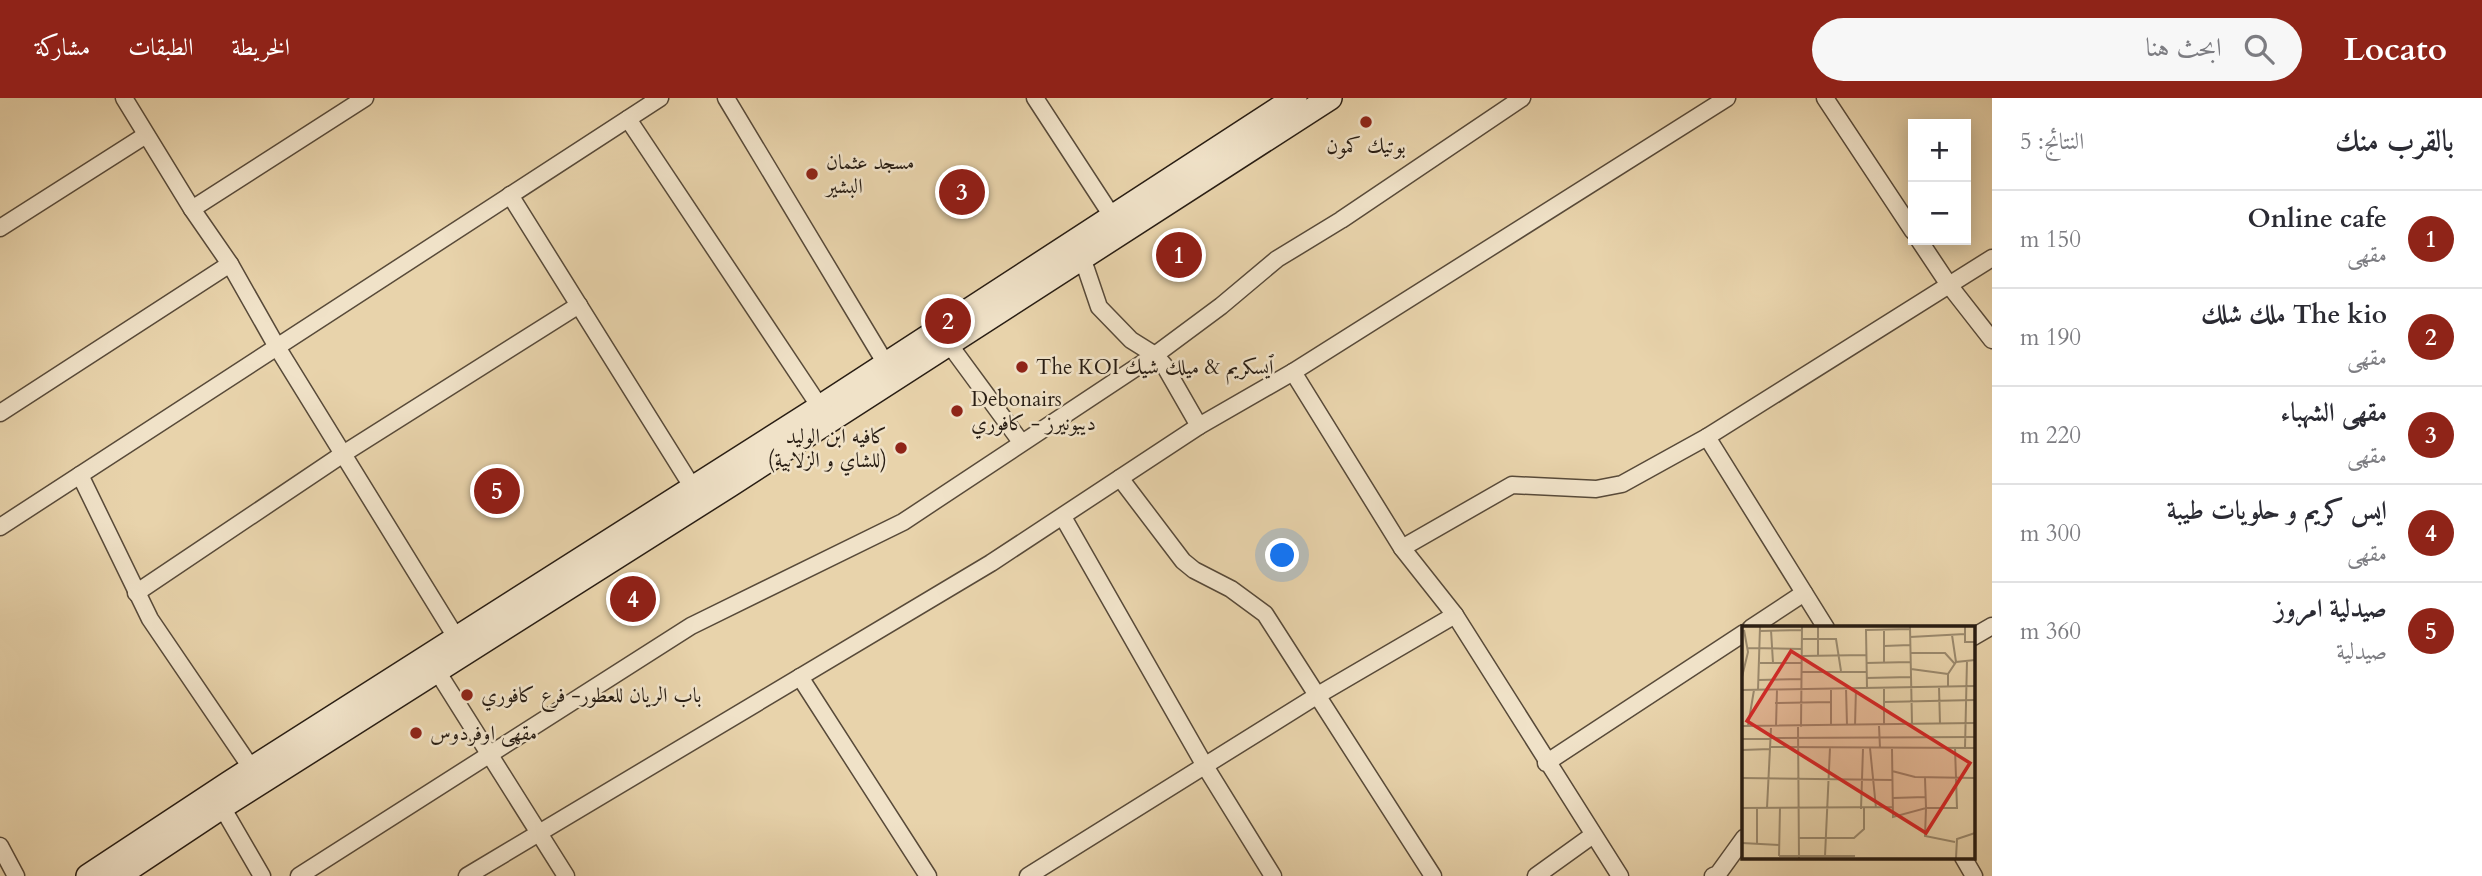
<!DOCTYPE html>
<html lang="ar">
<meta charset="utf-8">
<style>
:root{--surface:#fff;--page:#f7f7f7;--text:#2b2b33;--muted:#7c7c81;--line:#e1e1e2;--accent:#8f2418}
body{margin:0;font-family:Cardo,Amiri,serif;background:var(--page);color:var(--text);direction:rtl}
.controls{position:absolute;right:21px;top:21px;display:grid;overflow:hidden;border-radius:0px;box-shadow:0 4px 18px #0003}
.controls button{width:63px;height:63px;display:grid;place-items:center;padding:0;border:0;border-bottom:2px solid var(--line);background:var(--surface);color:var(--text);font:35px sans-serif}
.you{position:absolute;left:1283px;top:458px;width:24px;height:24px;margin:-18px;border:5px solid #fff;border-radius:50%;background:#1a73e8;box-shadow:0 0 0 10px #1a73e833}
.badge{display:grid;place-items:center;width:46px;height:46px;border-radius:50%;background:var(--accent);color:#fff;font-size:23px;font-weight:700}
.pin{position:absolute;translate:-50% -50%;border:4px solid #fff;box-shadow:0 2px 7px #0006}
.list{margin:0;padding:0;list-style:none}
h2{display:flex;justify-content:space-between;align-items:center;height:91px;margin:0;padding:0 28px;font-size:30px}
h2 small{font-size:23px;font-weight:400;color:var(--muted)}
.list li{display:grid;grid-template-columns:46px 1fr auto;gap:21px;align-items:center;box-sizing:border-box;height:98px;padding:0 28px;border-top:2px solid var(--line)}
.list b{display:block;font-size:26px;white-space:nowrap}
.list p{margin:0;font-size:23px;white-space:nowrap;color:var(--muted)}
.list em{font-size:23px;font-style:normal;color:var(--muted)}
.icon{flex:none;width:38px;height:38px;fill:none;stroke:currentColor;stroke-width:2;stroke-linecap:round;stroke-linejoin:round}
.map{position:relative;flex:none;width:1992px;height:778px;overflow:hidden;direction:ltr}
header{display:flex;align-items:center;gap:42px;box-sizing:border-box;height:98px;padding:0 35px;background:var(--accent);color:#fff}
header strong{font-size:33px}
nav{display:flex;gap:38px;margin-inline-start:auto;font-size:24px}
.search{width:490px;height:63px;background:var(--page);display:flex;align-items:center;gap:18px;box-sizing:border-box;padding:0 24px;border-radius:38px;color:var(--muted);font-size:26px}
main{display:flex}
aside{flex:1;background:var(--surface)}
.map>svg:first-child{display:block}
</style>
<header>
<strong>Locato</strong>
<div class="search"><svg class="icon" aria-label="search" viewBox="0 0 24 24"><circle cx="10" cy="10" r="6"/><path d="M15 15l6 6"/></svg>ابحث هنا</div>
<nav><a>الخريطة</a><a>الطبقات</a><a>مشاركة</a></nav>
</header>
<main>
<aside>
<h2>بالقرب منك<small>النتائج: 5</small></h2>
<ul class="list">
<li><span class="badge">1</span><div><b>Online cafe</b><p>مقهى</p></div><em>150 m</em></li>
<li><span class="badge">2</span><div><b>The kio ملك شلك</b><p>مقهى</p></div><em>190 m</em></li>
<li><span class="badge">3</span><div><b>مقهى الشهباء</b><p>مقهى</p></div><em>220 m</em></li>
<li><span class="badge">4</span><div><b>ايس كريم و حلويات طيبة</b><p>مقهى</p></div><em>300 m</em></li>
<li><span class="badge">5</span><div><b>صيدلية امروز</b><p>صيدلية</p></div><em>360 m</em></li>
</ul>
</aside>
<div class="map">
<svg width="1992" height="778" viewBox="0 0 1992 778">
<rect width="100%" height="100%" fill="#e8d3ab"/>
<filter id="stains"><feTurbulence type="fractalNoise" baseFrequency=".00286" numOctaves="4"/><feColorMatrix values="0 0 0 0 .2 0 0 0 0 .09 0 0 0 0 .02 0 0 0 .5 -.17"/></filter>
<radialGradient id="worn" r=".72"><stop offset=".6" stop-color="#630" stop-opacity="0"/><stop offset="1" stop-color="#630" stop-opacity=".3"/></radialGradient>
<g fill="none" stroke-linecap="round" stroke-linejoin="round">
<defs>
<g id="street">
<polyline points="124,0 192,111 230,166 277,249 462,549"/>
<polyline points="726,0 886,266 883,275"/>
<polyline points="1035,0 1112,118 1110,128"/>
<polyline points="1825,0 1913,133"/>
<polyline points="628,21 820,309"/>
<polyline points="510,97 693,390"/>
<polyline points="192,111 365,0"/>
<polyline points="0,130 146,37"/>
<polyline points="1919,142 1949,187 1992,242"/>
<polyline points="1082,159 1099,209 1131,242 1155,257 1164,267 1199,328"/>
<polyline points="949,246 1021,344"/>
<polyline points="1293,274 1402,450 1455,517 1620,778"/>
<polyline points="0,315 230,166"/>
<polyline points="1707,339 1826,530"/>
<polyline points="80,377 150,521 252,671"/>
<polyline points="1120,380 1183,463 1194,472 1231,491 1265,516 1433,778"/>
<polyline points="1063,419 1205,668 1273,778"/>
<polyline points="0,429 660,0"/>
<polyline points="1402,450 1512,387 1596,391 1622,386 1707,339 1992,160"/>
<polyline points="136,495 343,356 579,207"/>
<polyline points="1751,530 1804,495"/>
<polyline points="1973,539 1992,528"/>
<polyline points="437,573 566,778"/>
<polyline points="800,579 928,778"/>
<polyline points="1546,665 1744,535"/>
<polyline points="222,709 262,778"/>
<polyline points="0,748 16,778"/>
<polyline points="1963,759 1974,778"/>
<polyline points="299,778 691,528 903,424 1155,257 1221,208 1277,161 1341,122 1522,0"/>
<polyline points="467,778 991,465 1199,328 1293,274 1727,0"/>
<polyline points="1028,778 1318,597 1455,517"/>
<polyline points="1536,778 1593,737"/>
<polyline points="1713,778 1718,776 1744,740"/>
</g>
<g id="secondary">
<polyline points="88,778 229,685 820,309 1295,0"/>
<polyline points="118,778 222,709 730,387 1330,0"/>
</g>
</defs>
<use href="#street" stroke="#584a39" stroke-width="19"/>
<use href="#secondary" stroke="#281d13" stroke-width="26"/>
<use href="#street" stroke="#f0e2c8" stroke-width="16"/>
<use href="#secondary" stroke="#f0e2c8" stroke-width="23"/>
</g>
<g fill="#8f2418" stroke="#f0e2c8" stroke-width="2.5">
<circle cx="1366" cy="24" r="7"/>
<circle cx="812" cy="76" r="7"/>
<circle cx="1022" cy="269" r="7"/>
<circle cx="957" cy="313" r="7"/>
<circle cx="901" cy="350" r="7"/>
<circle cx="467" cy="597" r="7"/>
<circle cx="416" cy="635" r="7"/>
</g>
<g text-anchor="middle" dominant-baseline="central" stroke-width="5" stroke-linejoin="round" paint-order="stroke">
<g font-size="21" fill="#281d13" stroke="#f0e2c8" text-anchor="start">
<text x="1366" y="48" text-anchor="middle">بوتيك كمون</text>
<text x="826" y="64">مسجد عثمان<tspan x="826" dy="24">البشير</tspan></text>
<text x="1036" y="269">The KOI ٱيسكريم &amp; ميلك شيك</text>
<text x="971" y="301">Debonairs<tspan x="971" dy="24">ديبونيرز - كافوري</tspan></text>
<text x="887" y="338" text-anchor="end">كافيه ابن الوليد<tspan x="887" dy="24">(للشاي و الزلابية)</tspan></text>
<text x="481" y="597">باب الريان للعطور- فرع كافوري</text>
<text x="430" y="635">مقهى اوفردوس</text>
</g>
</g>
<g transform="translate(1742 528)">
<rect width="233" height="233" fill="#e8d3ab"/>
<path fill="none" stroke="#9b8a6e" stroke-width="2" d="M76,1V30M168,1L170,98M223,1V16H233M29,4L31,37M18,5L60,4M210,9L214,36M168,11L223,8M60,13H94L99,45M142,20L168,19M6,22L60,23M168,27H203L213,38M60,30L124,29M18,37H60M124,37L168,36M142,37V4M169,43L206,48M60,46H124M0,51L6,26L2,4M124,52L169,51M16,54L60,53M197,61L198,98M206,61V48L214,36L233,34M104,62L105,99M125,62L124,4L168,3M142,62V99M0,64L233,60M16,64L18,1M142,76L233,74M33,77L89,76M89,99V63M0,100L233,97M6,100L12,64M34,100L35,64M113,100L114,62M137,100L138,122M56,101L57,232M59,101L60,1M28,112L233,111M0,113H28M28,121L233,122M128,122L134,182M223,122L225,34M150,123L151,191L184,182L183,210L213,216M0,124L28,123M150,145L173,151L233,152M0,152L151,154M183,152L184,182H215L213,122M151,172L183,171M0,182L151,181M25,182L29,102M119,183L121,123M57,212H112L122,203V182M0,217L37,219M15,218V182M37,230H113M37,230L38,182M83,230L88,122M214,232L215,213L233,207"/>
<path fill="#d62828" fill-opacity="0.15" stroke="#d62828" stroke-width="3.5" d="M49,25L228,137L184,207L5,95Z"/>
<rect width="233" height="233" fill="none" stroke="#281d13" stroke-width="3.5"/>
</g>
<rect width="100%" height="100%" filter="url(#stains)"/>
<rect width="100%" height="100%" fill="url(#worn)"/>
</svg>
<div class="controls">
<button>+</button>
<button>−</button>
</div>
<div class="you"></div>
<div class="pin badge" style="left:1179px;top:157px">1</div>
<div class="pin badge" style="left:948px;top:223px">2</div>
<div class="pin badge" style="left:962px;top:94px">3</div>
<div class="pin badge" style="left:633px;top:501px">4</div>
<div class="pin badge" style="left:497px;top:393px">5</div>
</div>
</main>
